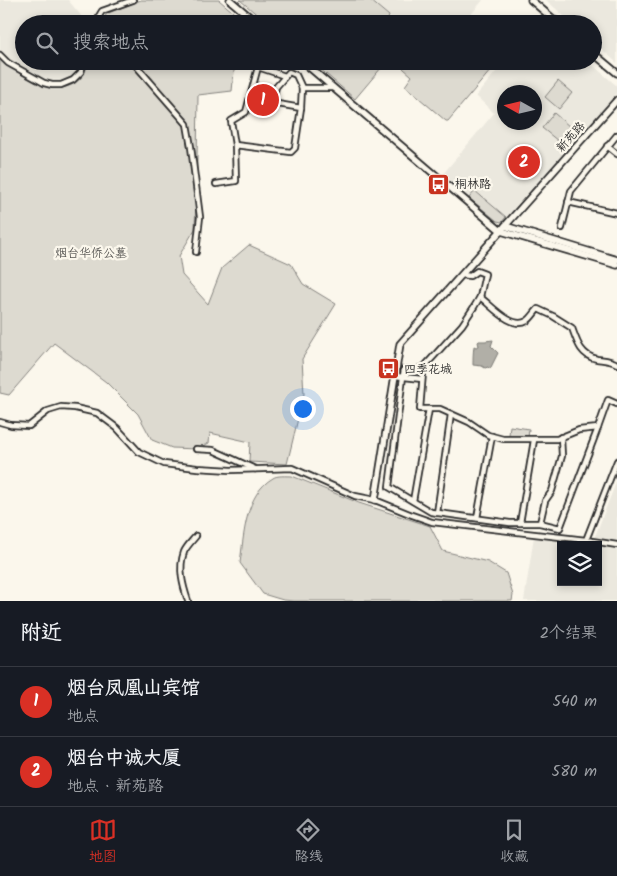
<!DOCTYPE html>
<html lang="zh">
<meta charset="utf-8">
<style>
:root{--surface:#171b24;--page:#20242c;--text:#f1f3f6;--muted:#9ea1a6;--line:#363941;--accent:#d93025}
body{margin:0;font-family:Kalam,"LXGW WenKai TC",sans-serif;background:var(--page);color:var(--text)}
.controls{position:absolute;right:15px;bottom:15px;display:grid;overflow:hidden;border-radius:0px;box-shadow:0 2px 8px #0003}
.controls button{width:45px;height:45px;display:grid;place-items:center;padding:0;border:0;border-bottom:1px solid var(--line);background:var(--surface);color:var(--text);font:25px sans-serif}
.compass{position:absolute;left:497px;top:85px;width:45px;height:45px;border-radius:50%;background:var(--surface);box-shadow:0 2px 8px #0003;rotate:278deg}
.you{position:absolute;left:302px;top:408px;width:18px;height:18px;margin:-12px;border:4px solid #fff;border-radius:50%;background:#1a73e8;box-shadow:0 0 0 8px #1a73e833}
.badge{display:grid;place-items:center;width:32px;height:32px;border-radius:50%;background:var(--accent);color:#fff;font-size:16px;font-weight:700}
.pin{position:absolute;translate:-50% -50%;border:2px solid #fff;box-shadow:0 1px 5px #0006}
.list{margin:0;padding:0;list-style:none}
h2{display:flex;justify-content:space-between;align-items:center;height:65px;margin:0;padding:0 20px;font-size:21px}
h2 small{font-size:16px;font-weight:400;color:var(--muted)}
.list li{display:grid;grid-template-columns:32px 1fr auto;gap:15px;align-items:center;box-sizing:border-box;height:70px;padding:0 20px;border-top:1px solid var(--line)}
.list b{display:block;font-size:19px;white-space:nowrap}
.list p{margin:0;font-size:16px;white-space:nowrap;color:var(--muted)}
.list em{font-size:16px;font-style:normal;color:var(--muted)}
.icon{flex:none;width:28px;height:28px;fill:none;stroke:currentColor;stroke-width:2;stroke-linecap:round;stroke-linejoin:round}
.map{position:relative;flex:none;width:617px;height:601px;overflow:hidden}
.search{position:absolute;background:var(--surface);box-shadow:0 2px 8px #0003;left:15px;right:15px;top:15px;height:55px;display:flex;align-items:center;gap:12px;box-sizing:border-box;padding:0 18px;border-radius:28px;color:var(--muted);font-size:19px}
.sheet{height:205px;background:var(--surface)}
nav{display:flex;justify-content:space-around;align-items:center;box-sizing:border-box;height:70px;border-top:1px solid var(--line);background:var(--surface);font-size:14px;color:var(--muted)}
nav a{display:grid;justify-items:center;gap:2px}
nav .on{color:var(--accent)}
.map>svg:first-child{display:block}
</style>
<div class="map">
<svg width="617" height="601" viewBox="0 0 617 601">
<rect width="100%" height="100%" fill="#fbf7ec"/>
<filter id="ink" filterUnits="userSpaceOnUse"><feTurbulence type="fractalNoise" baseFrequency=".02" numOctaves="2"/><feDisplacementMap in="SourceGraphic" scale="10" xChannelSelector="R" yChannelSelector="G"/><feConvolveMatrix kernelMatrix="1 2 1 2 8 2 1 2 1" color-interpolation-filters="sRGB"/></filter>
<g filter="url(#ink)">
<g fill="#ebe8de" fill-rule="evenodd">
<polygon points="0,0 68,0 88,24 24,24 24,61 83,61 79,70 74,76 59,82 48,81 40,78 12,63 0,51"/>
<polygon points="371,0 483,0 463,24 394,24 389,19 390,17"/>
<polygon points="546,0 617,0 617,63 593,41 593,24 573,24"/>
<path d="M505,61H588L617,86V93L506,217L475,192L469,198L443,174L494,113L476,96ZM504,92H534V122H504Z"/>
<path d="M617,480V601H524L534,536L592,544ZM561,545H598V582H561Z"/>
</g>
<g fill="#dddad0" stroke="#84827e">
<polygon points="141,0 219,0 239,17 239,24 101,24 105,19 106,14"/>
<polygon points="240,0 370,0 389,16 388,19 393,24 268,24"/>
<path d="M0,57C18,75 57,102 80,79C85,75 87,67 88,61H235L232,91L198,95L197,159L195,229L179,256L182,275L208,304L222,268L249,245L291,264L303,284L336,304L302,359L304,394L287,464L249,462L250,442L210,433L209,443L196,449L172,448L152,440L138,414L106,382L54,343L9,395L0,393Z"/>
<polygon points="311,61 387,61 355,99"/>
<polygon points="395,61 482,61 490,68 491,70 448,121 446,121 405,86 412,76"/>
<polygon points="558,81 572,93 559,109 545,97"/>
<polygon points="554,113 570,127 558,141 542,128"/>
<polygon points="475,191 506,217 502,222 497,221 469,198"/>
<polygon points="510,426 529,429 528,438 509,435"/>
<path d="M292,476L359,503L430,526L443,551L488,562L506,573L513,595L512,601H294L283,600L263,594L240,563C244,535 245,494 273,478C277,475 286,476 292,476Z"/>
</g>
<path fill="#b1afa7" stroke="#7b7a75" d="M493,340L491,346L498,353L490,369L488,367L485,368L482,366L473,365C473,359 473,353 474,346L476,347L479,346L478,342L479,341H485Z"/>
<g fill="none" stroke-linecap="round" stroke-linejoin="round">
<defs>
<g id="minor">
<polyline points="97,24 99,16 102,11 133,0"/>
<polyline points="0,55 8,63 44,83 52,85 61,85 73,80 81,72 84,61"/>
<polyline points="132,61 187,124 191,147 200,217 196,252"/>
<polyline points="301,108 302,88"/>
<polyline points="235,145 231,121 246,112 258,67 285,76"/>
<polyline points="607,146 617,154"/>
<polyline points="216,184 236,181 235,145 291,152 295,148 301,108 272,103 276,87 289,72 296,75 302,88 333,88"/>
<polyline points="568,202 617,213"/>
<polyline points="562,228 571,191 617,135"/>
<polyline points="462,275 470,276 477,271 485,274 480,297 474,307 462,325 424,367 423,373 420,409 440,409 469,422 488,435 503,439 557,439 579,430 598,428 608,400 617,404"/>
<path d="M480,297C492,306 512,330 527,321C531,319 535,312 538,309L553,316L572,328C577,342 581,356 597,359C604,360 611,360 617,364"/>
<polyline points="424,367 417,369 404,369 389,487 431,512 510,523 540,523 560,528 598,428"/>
<polyline points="395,376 422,379"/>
<polyline points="0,422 11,425 29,426 48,411 61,407 75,408 97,413 117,428 139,452 164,464 197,468 231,470 292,468 355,496 375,500 412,515 432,522 586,540"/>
<polyline points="196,449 213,450 255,469"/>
<polyline points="617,461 586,540 617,545"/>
<polyline points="413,501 429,409"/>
<polyline points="437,513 451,414"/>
<polyline points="477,518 492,436"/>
<polyline points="520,523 534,440"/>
<polyline points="540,523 545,501 552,491 562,456 561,437"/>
<path d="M188,601C183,586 178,569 184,552C186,547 192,541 196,536"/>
</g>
<g id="tertiary">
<polyline points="230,0 258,24"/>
<polyline points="531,0 559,24"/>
<polyline points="593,53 617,73"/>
<polyline points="302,61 501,231 617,265"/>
<polyline points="505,226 617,260"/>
<polyline points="375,500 400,344 617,100"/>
</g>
</defs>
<use href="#minor" stroke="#2b2b2b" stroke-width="8"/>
<use href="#tertiary" stroke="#2b2b2b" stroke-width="9"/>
<use href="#minor" stroke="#fbf7ec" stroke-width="4.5"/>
<use href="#tertiary" stroke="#fbf7ec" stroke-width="5.5"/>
</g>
</g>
<defs>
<symbol id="bus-square" viewBox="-11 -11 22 22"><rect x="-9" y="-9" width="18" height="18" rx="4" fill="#c8321e" stroke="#fbf7ec"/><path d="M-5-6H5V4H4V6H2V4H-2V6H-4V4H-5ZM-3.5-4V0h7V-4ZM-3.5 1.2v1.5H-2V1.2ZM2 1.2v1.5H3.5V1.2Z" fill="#fff"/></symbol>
</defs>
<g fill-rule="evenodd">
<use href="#bus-square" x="426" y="172" width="25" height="25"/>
<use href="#bus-square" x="376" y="356" width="25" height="25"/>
</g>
<g text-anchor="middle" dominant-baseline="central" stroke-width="4.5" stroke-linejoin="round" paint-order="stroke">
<g font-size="12" fill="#2b2b2b" stroke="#fbf7ec">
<text transform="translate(571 137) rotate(-48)">新苑路</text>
</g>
<g font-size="12" fill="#2b2b2b" stroke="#fbf7ec" text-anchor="start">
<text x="455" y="184">桐林路</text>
<text x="404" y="369">四季花城</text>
</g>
<g font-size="12" fill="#585754" stroke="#fbf7ec">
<text x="91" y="253">烟台华侨公墓</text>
</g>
</g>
</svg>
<div class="controls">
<button><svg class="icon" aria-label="layers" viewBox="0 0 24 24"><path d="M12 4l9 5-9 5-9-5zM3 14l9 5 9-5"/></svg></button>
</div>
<svg class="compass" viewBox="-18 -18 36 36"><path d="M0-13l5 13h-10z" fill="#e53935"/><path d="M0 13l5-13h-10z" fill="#9ea1a6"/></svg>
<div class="you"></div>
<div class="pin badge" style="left:263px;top:100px">1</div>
<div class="pin badge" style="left:524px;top:162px">2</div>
<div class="search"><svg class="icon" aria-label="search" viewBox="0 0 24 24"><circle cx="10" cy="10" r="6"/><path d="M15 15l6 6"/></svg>搜索地点</div>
</div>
<section class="sheet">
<h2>附近<small>2个结果</small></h2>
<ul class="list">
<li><span class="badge">1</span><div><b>烟台凤凰山宾馆</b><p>地点</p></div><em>540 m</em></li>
<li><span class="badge">2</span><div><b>烟台中诚大厦</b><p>地点 · 新苑路</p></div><em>580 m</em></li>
</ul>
</section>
<nav>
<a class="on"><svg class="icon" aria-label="map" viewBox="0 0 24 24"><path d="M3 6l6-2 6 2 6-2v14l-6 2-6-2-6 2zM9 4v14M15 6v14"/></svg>地图</a>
<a><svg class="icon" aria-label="directions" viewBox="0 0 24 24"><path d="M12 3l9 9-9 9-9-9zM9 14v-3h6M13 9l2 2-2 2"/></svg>路线</a>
<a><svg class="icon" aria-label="saved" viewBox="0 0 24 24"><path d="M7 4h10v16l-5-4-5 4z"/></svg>收藏</a>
</nav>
